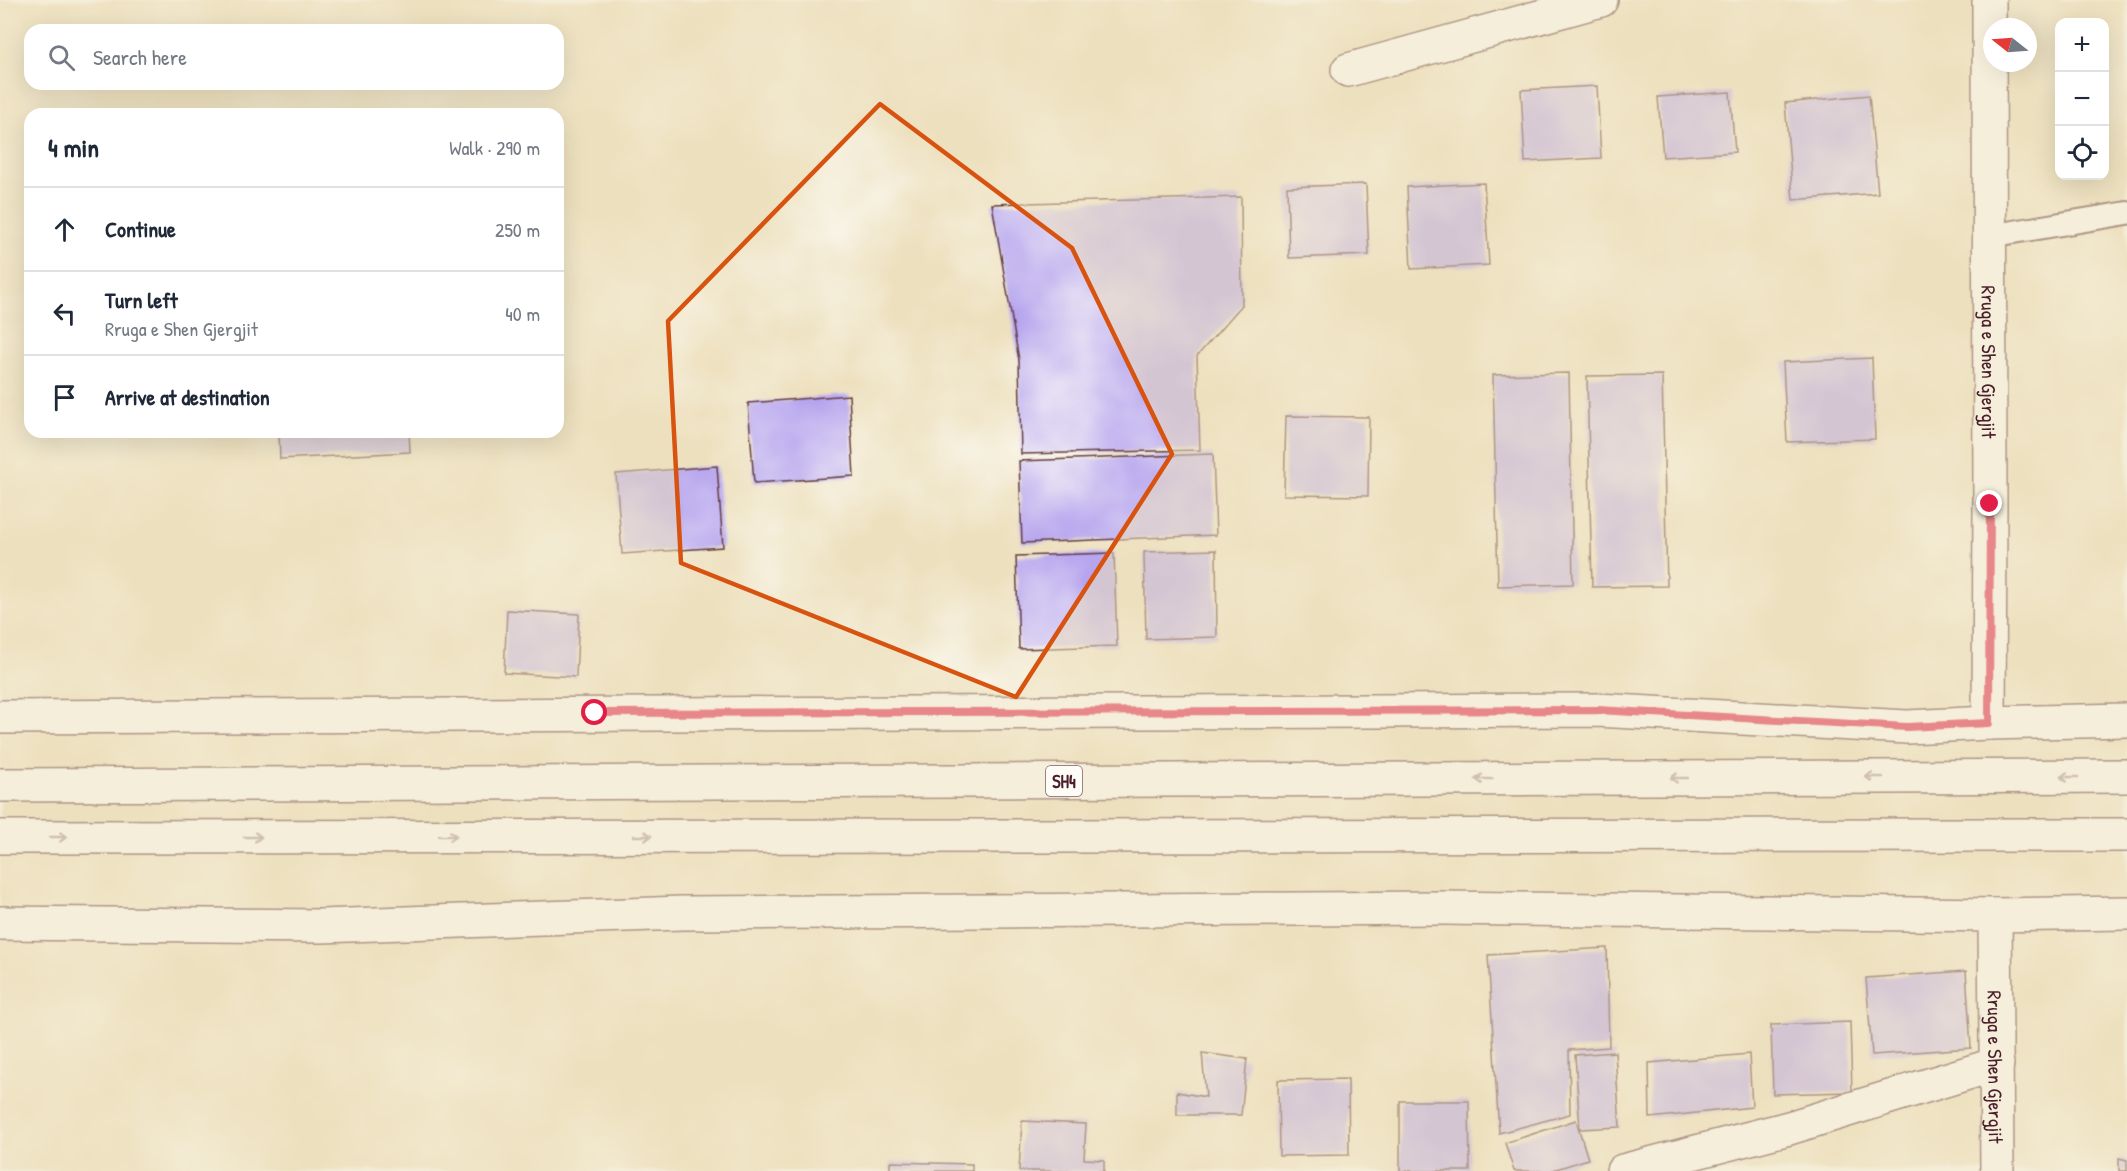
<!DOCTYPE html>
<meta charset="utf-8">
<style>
:root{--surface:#fff;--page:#f2f2f3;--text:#1f2937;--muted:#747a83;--line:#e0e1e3}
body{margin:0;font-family:"Patrick Hand",sans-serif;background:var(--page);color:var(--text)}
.controls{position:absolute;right:18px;top:18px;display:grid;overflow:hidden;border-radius:12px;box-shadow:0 6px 24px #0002}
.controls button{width:54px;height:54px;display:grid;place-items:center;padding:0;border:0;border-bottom:2px solid var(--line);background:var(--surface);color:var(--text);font:30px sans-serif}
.compass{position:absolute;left:1983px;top:18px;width:54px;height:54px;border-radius:50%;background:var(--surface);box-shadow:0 6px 24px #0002;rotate:287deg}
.stop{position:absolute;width:18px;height:18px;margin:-14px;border:4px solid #e11d48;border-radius:50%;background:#fff}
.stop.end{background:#e11d48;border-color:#fff;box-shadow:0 2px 6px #0008}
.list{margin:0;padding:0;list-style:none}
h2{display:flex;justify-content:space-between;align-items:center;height:78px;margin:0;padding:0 24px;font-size:26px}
h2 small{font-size:20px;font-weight:400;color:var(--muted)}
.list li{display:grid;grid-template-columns:39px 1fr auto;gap:18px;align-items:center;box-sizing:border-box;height:84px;padding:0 24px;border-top:2px solid var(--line)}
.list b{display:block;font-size:22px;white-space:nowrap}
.list p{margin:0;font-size:20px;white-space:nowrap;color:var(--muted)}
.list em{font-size:20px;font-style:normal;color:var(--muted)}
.icon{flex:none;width:33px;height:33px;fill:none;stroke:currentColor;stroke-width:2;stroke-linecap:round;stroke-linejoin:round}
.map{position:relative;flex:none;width:2127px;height:1171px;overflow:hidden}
.search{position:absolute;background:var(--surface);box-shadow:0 6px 24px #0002;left:24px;top:24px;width:540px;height:66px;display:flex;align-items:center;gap:15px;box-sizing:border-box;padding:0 21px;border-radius:18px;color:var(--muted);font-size:22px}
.panel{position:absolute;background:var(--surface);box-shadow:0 6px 24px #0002;left:24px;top:108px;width:540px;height:330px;border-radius:18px}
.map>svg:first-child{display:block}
</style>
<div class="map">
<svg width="2127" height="1171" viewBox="0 0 2127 1171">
<rect width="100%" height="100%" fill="#fdfcf7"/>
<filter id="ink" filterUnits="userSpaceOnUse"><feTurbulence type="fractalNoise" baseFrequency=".0167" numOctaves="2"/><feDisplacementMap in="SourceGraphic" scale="12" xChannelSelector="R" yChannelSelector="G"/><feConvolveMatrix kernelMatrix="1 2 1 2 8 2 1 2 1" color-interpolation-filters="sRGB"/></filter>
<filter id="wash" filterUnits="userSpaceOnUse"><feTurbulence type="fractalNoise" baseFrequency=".008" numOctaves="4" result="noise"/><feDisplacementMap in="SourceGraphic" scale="24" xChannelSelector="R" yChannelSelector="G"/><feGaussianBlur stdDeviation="1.35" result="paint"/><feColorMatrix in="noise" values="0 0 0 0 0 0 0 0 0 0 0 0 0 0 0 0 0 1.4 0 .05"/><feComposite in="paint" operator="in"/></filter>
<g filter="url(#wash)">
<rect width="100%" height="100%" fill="#ede0be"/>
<g id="blocks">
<g fill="#b6a4ee">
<polygon points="1597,86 1601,158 1525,162 1521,90"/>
<polygon points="1730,92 1735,152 1663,157 1658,97"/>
<polygon points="1869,95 1878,193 1793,200 1785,103"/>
<polygon points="1484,183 1489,265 1411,269 1407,187"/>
<polygon points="1366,184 1369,255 1289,258 1287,187"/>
<polygon points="1241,197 1242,305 1197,356 1200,450 1021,454 1019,360 992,204"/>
<polygon points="1872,358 1875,439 1787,442 1783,362"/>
<polygon points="1569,373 1573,584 1498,586 1493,375"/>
<polygon points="1662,375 1667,586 1592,587 1587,376"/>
<polygon points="849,395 854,476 754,483 748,403"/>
<polygon points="1286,416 1369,417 1368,496 1284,495"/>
<polygon points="279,432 409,432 410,452 280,459"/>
<polygon points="1213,454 1216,535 1022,543 1019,461"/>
<polygon points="717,466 723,547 622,554 616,474"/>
<polygon points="1216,550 1217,637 1146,639 1144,552"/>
<polygon points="1114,553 1117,646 1019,649 1016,556"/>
<polygon points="507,610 579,614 576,677 504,673"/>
<polygon points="1607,948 1609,1047 1569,1050 1570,1114 1499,1133 1488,955"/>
<polygon points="1966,971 1971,1048 1872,1055 1866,978"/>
<polygon points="1850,1022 1852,1092 1773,1094 1771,1025"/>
<polygon points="1615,1052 1620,1127 1580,1129 1575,1055"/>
<polygon points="1202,1053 1247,1059 1241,1115 1177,1115 1177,1092 1206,1097"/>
<polygon points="1749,1054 1752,1107 1650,1118 1649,1063"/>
<polygon points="1348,1079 1349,1155 1279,1156 1278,1080"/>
<polygon points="1400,1101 1469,1101 1470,1171 1400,1171"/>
<polygon points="1576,1120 1588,1159 1550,1171 1514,1171 1505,1143"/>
<polygon points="1022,1121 1086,1124 1084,1159 1104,1160 1104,1171 1019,1171"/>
<polygon points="2119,1158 2127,1160 2127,1171 2119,1171"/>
<polygon points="890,1162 972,1164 972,1171 890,1171"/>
</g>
</g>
</g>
<g filter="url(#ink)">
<use href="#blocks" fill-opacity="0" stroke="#623c41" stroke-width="1.5"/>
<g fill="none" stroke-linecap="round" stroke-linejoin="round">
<defs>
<polyline id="lane" points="1989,236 2127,213"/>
<g id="street">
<polyline points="1348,70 1601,0"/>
<polyline points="0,717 1597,710 1907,727 1989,723"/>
<path id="s1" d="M1995,915L1997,1171"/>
<polyline points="1623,1171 1789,1128 1997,1064"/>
</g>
<g id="secondary">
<path id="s2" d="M1989,0L1990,504L1989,723L2127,720"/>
<polyline points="0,923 321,926 682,913 1443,908 1995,915 2127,913"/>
</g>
<g id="highway">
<polyline points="0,785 2127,776"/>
<polyline points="0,837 2127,835"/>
</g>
</defs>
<use href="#lane" stroke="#623c41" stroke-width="26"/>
<use href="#street" stroke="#623c41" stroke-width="36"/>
<use href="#secondary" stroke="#623c41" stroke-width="36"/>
<use href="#highway" stroke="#623c41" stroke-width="36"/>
<use href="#lane" stroke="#fff" stroke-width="22"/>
<use href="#street" stroke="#fff" stroke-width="33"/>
<use href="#secondary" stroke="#fff" stroke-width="33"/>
<use href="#highway" stroke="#fff" stroke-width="33"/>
</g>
<defs><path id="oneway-shaft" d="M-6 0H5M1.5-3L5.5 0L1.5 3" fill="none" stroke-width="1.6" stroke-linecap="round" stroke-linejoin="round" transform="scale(1.5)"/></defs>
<g stroke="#ae9aa0">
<use href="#oneway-shaft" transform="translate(1874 777) rotate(180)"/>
<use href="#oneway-shaft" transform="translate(2069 777) rotate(180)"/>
<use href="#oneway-shaft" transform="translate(1679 778) rotate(180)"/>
<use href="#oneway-shaft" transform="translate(1484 779) rotate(180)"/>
<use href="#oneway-shaft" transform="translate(448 836)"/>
<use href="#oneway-shaft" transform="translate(643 836)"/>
<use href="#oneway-shaft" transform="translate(58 837)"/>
<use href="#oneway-shaft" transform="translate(253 837)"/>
</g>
</g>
<g fill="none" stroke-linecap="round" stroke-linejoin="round" filter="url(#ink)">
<polyline stroke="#e11d48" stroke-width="8" points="595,713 1597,710 1907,727 1989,723 1990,504"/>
</g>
<path d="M0 0H2127V1171H0ZM880,104L1072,248L1172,454L1016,697L681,563L668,321Z" fill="#ede0be" fill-opacity=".55" fill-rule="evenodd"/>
<path fill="none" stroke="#d8530f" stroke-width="4.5" stroke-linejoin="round" d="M880,104L1072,248L1172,454L1016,697L681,563L668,321Z"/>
<g text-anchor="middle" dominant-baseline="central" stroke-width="4.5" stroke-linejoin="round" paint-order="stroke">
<rect fill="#fdfcf7" stroke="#806168" stroke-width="1.5" x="1046" y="766" width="36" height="30" rx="4.5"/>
<g font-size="18" font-weight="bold" fill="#4a1f2b">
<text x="1064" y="781">SH4</text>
</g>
<g font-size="20" fill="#4a1f2b" stroke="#fdfcf7">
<text stroke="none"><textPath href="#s2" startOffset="362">Rruga e Shen Gjergjit</textPath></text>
<text stroke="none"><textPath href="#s1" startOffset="152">Rruga e Shen Gjergjit</textPath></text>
</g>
</g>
</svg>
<div class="controls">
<button>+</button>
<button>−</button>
<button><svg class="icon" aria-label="locate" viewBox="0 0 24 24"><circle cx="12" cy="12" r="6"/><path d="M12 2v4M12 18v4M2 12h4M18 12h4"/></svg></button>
</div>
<svg class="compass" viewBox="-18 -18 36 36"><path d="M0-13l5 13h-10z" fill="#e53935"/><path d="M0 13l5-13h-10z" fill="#747a83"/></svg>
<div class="stop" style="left:595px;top:713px"></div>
<div class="stop end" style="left:1990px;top:504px"></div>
<div class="search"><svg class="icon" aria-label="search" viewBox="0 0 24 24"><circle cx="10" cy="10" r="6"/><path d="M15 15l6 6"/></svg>Search here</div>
<section class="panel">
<h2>4 min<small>Walk · 290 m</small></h2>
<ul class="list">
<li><svg class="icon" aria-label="ahead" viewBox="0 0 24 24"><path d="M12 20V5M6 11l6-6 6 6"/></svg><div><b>Continue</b></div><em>250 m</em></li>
<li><svg class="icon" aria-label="left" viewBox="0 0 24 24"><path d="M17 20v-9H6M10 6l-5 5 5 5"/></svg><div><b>Turn left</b><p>Rruga e Shen Gjergjit</p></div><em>40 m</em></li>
<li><svg class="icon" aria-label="arrive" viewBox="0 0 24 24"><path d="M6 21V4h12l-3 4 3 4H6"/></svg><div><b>Arrive at destination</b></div></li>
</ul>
</section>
</div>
